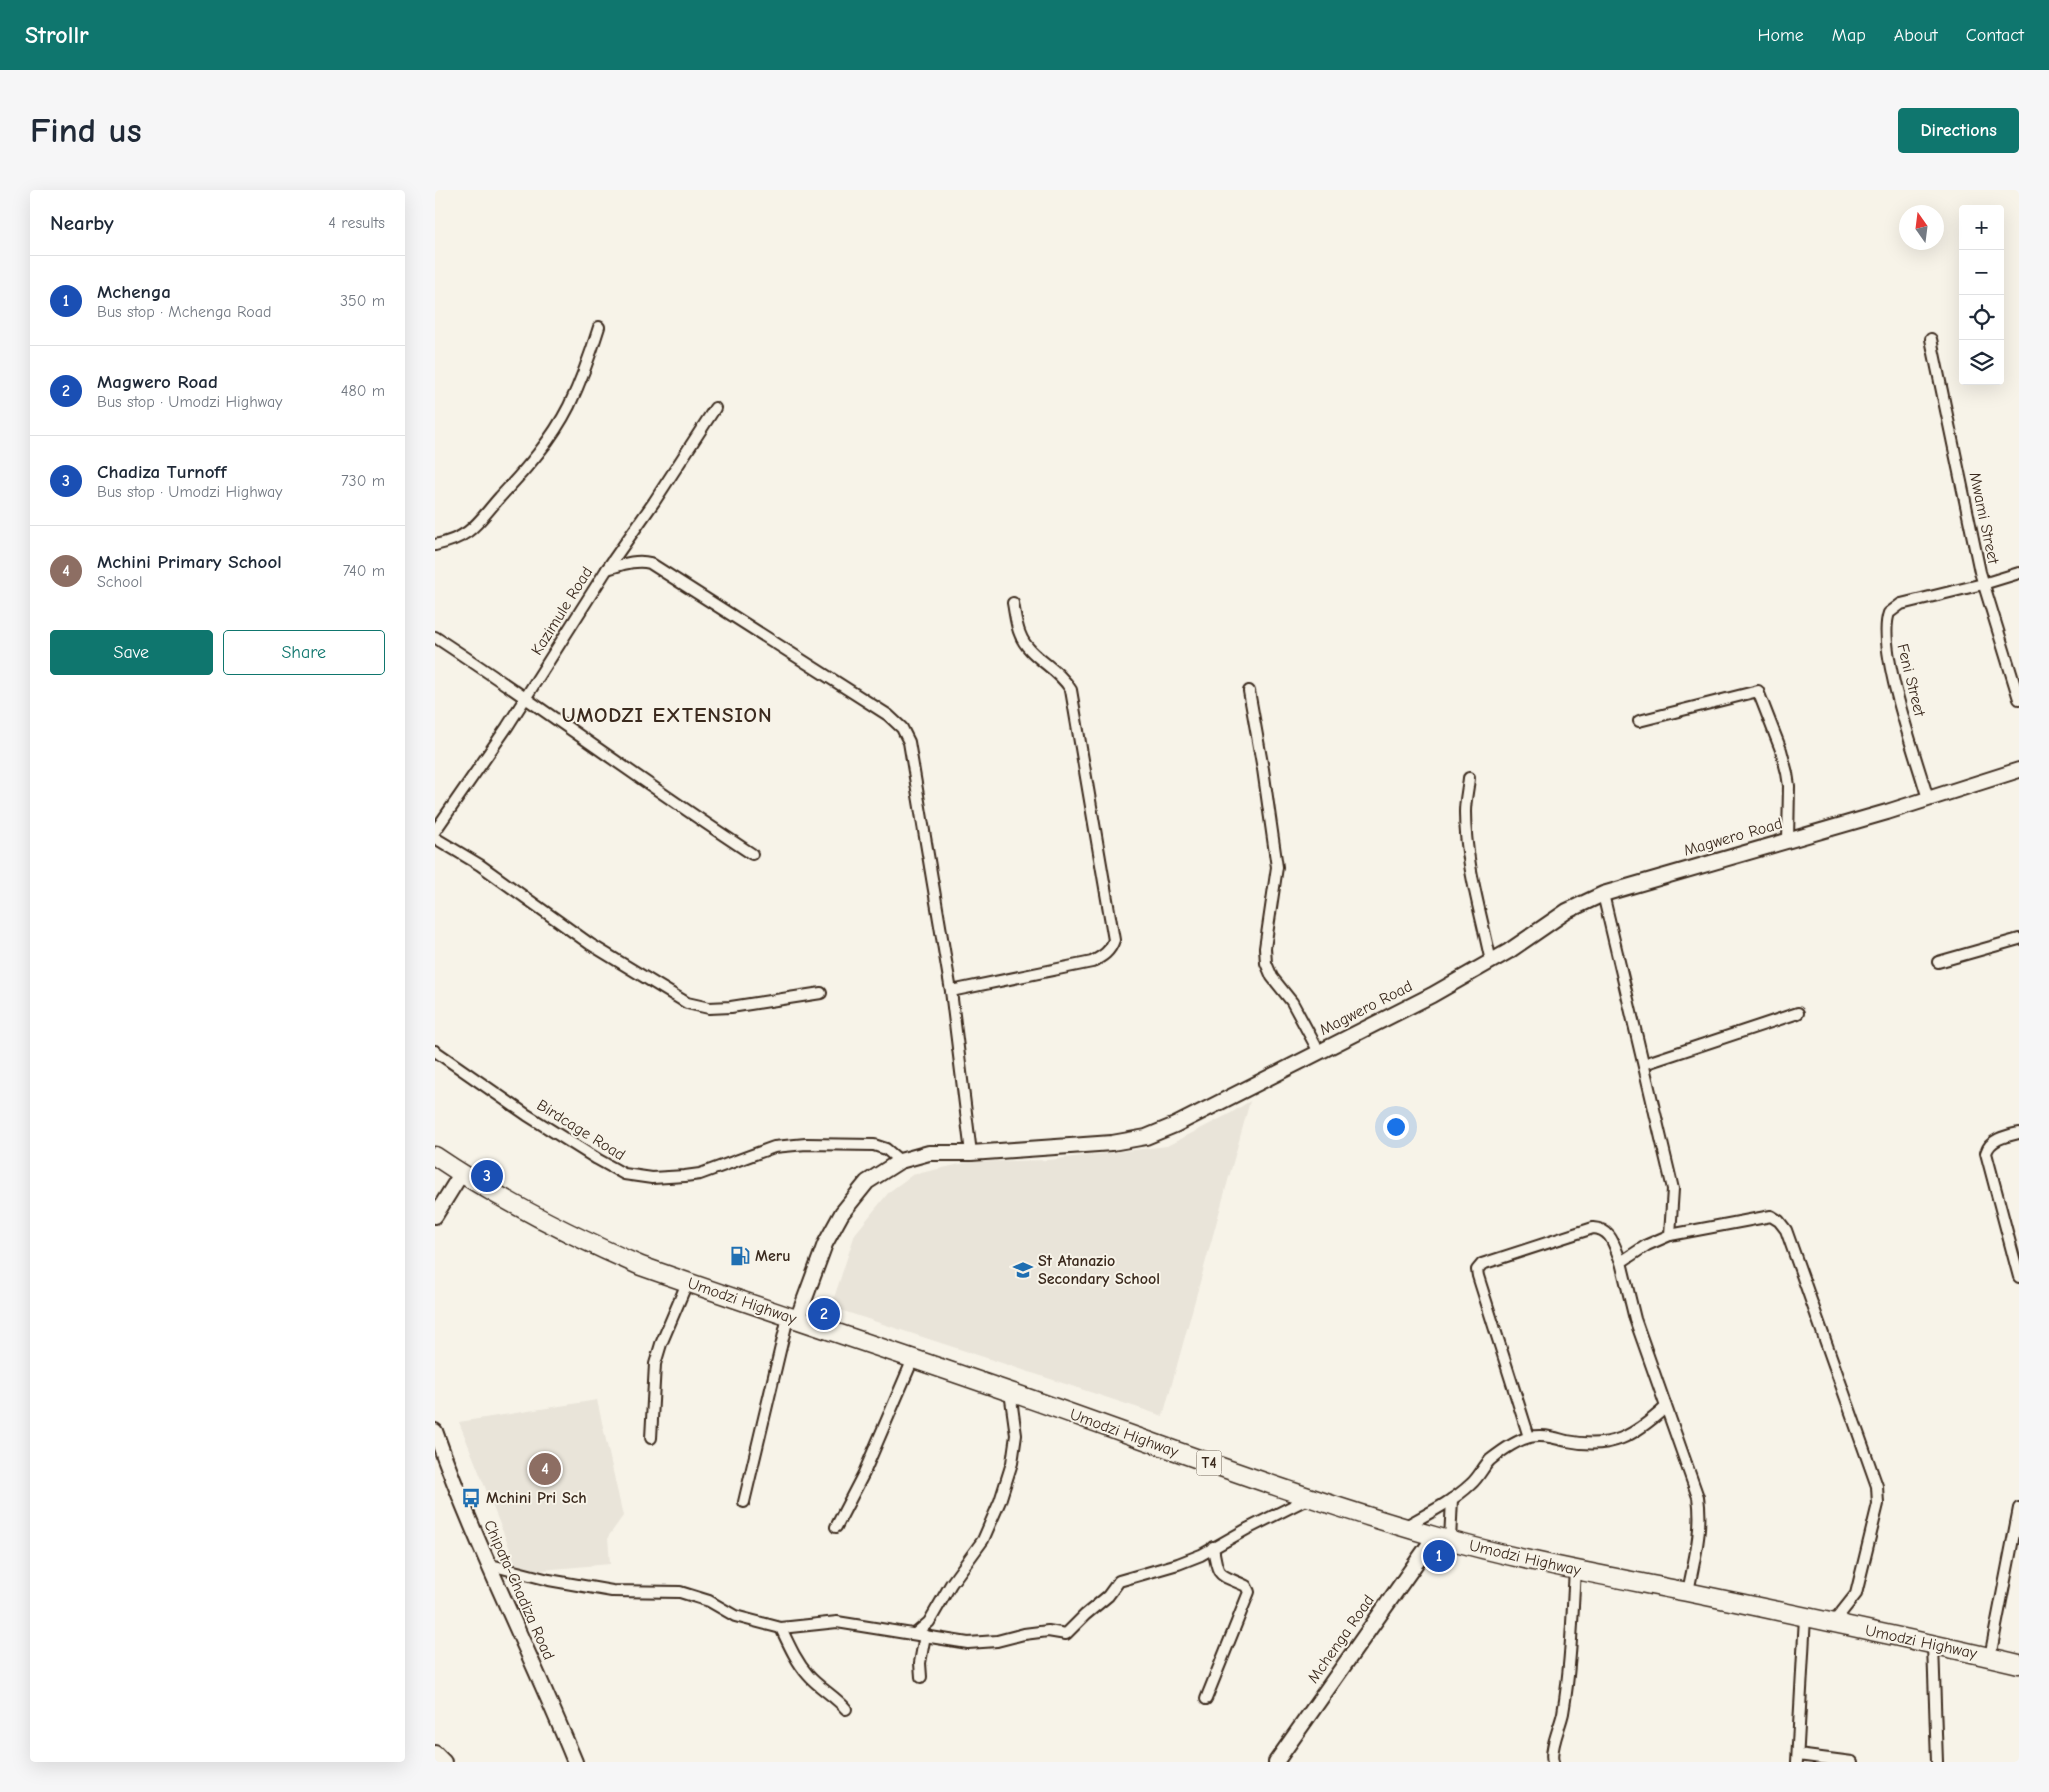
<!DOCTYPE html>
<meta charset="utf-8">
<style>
:root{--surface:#fff;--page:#f6f6f7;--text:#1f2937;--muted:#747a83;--line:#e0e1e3;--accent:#0f766e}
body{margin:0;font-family:"Comic Neue",sans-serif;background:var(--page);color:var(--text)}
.controls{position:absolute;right:15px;top:15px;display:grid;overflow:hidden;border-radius:5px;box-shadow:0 5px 20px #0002}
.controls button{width:45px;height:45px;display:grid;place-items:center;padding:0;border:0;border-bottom:1px solid var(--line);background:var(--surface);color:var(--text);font:25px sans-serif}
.compass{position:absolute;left:1464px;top:15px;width:45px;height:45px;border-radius:50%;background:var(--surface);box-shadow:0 5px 20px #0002;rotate:346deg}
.you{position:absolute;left:960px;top:936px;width:18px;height:18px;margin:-12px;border:4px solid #fff;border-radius:50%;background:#1a73e8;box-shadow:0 0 0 8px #1a73e833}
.badge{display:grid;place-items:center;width:32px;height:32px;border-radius:50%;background:var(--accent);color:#fff;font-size:16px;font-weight:700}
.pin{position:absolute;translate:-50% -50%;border:2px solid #fff;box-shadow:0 1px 5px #0006}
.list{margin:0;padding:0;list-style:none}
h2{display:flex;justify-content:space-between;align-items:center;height:65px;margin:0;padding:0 20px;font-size:21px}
h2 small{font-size:16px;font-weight:400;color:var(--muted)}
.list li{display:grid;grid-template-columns:32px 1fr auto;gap:15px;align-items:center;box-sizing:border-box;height:90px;padding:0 20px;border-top:1px solid var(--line)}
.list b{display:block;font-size:19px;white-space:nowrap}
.list p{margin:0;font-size:16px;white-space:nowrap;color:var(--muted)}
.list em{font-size:16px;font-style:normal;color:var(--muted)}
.actions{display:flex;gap:10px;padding:15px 20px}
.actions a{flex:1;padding:11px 0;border:1px solid var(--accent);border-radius:5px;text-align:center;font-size:18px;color:var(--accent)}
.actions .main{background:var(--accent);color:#fff}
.icon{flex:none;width:28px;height:28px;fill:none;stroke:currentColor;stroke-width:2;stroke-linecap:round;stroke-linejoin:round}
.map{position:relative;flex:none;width:1584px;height:1572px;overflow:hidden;border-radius:5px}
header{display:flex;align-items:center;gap:30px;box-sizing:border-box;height:70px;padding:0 25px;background:var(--accent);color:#fff}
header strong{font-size:24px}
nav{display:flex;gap:28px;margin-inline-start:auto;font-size:18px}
.intro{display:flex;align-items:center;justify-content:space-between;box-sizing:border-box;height:120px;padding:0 30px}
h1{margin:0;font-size:35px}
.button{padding:12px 22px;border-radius:5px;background:var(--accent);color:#fff;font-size:18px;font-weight:700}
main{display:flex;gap:30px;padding:0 30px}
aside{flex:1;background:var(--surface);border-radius:5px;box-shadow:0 5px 20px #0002}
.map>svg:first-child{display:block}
</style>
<header>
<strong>Strollr</strong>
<nav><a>Home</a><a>Map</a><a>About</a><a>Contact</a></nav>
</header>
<div class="intro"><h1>Find us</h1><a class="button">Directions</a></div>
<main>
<aside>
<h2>Nearby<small>4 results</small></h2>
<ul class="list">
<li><span class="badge" style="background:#1a4fb4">1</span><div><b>Mchenga</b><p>Bus stop · Mchenga Road</p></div><em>350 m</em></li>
<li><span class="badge" style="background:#1a4fb4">2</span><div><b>Magwero Road</b><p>Bus stop · Umodzi Highway</p></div><em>480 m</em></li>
<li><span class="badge" style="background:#1a4fb4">3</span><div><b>Chadiza Turnoff</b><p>Bus stop · Umodzi Highway</p></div><em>730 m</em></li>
<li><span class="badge" style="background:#8d6e63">4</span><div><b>Mchini Primary School</b><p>School</p></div><em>740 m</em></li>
</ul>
<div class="actions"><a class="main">Save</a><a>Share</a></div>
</aside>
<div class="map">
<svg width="1584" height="1572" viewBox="0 0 1584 1572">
<rect width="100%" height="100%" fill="#f7f3e8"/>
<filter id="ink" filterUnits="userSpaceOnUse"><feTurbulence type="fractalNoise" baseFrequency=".02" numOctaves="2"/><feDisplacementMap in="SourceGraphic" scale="10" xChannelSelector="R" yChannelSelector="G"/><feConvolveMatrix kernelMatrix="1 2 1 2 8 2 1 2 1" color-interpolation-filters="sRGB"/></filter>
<g filter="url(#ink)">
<g fill="#e9e4d9">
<polygon points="815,911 728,1226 396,1117 420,1044 454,1002 477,985 534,972 613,970 732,956 796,923"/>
<polygon points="162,1210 188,1326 173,1347 175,1374 84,1382 24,1232"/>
</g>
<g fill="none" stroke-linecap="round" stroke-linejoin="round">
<defs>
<g id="street">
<polyline points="1496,149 1545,382 1584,509"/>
<path d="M0,355C37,347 42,333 65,307C91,279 117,250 134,216C146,191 156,163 164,137"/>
<path d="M172,379C186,375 201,369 215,373L453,525L467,538L474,552L516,801L536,963"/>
<path d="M0,447C107,517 210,594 317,664"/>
<polyline points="814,501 828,579 842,677 830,758 831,773 837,787 857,812 884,862"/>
<polyline points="1204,531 1323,501 1346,560 1352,583 1354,596 1353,650"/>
<path d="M1034,588C1033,599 1030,611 1030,622C1030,672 1046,723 1056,772"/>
<path d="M1493,609C1482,569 1441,459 1454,423L1466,414L1548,394L1584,383"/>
<polyline points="0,641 72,537 172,379 219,312 280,218"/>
<polyline points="0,648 45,675 155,754 252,813 274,818 296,817 386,803"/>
<path d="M1168,704L1238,999L1235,1045L1212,1055L1186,1072L1200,1129L1263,1307C1268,1340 1259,1370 1253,1402"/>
<polyline points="1503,772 1584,749"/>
<path d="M516,801L657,772C668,766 675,762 679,750L636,500C624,478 593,467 585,444C581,435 580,423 578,413"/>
<polyline points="0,861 92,925 162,969 189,984 217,988 250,986 265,984 339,957 371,954 439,955 451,959 465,971"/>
<polyline points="1209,874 1363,823"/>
<path d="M1584,943C1571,946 1555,949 1551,963L1584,1087"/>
<polyline points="1235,1045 1336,1026 1344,1031 1351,1040 1442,1296 1443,1314 1421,1404 1398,1433"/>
<path d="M1094,1247L1043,1086L1042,1080L1047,1074L1158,1038C1177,1039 1179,1056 1186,1072"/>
<polyline points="216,1248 220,1174 226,1154 252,1093"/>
<polyline points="309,1312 353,1127"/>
<polyline points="401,1337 429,1283 478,1169"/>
<path d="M969,1337C992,1324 1017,1312 1036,1294C1044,1287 1048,1277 1055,1270C1065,1262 1082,1250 1095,1247C1108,1244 1119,1248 1132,1251C1177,1260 1199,1246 1231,1217"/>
<polyline points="1015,1350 1017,1309"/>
<polyline points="52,1374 114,1390 177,1401 245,1402 274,1411 300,1426 346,1438 402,1432 533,1453 562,1451 589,1444 613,1441 631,1444 650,1425 673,1406 684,1391 743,1374 766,1365 812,1339 874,1308"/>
<path d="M346,1438C354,1455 361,1471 373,1485C384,1498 400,1506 411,1519"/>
<polyline points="480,1444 494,1432 516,1394 548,1350 565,1311 577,1273 581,1245 575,1202"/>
<polyline points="1498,1455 1502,1572"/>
<polyline points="1555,1467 1584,1318"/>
<polyline points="486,1487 485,1473 490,1445"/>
<path d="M771,1509L814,1402L811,1396C783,1383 783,1389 778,1357"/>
<polyline points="1363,1565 1417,1572"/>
<path d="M1118,1572C1114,1560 1125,1537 1128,1523C1136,1476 1137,1428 1140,1380"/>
<polyline points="1362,1572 1370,1427"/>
</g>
<g id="secondary">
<polyline points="0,1026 26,984"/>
<polyline points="362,1130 390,1054 407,1023 432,992 465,971 494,963 536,963 677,953 711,947 740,935 997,805 1074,761 1132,721 1168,704 1452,622 1584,580"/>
<path d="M0,1241C40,1355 95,1461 140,1572"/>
<polyline points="0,1563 9,1572"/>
<polyline points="841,1572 1000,1346"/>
</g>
<path id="highway" d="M0,966C65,1010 134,1045 206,1076C328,1119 452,1159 575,1202C716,1251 855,1305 999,1346C1082,1370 1167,1385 1252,1402C1363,1425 1474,1448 1584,1474"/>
</defs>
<use href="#street" stroke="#3b2a1e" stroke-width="14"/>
<use href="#secondary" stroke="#3b2a1e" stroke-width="18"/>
<use href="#highway" stroke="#3b2a1e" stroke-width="21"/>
<use href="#street" stroke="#f7f3e8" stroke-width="10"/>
<use href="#secondary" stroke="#f7f3e8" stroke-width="14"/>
<use href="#highway" stroke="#f7f3e8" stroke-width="18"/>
</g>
</g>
<defs>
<symbol id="fuel-bare" viewBox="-9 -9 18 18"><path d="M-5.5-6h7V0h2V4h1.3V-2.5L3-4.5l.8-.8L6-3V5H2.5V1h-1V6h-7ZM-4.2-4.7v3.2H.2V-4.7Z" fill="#1f6fb2" stroke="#f7f3e8" stroke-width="2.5" paint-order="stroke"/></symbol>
<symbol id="school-bare" viewBox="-9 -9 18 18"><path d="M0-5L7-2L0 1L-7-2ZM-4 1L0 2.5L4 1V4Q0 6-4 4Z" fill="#1f6fb2" stroke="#f7f3e8" stroke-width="2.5" paint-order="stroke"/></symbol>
<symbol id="bus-bare" viewBox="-9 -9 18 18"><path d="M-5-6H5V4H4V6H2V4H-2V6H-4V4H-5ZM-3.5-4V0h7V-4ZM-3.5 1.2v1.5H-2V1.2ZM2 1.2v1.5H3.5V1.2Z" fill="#1f6fb2" stroke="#f7f3e8" stroke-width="2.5" paint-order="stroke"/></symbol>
</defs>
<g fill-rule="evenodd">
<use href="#fuel-bare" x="291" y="1052" width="28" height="28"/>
<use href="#school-bare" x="574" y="1066" width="28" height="28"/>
<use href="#bus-bare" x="22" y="1294" width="28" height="28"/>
</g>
<g text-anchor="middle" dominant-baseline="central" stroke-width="4" stroke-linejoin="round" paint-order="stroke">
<rect fill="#f7f3e8" stroke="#73665b" stroke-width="1" x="761.5" y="1260.5" width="25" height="25" rx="4"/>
<g font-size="15" font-weight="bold" fill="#3b2a1e">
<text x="774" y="1273">T4</text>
</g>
<g font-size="16" fill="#3b2a1e" stroke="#f7f3e8">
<text transform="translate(1549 328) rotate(78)">Mwami Street</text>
<text transform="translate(127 421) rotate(-58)">Kazimule Road</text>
<text transform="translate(1476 490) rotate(76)">Feni Street</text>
<text transform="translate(1298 647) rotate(-16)">Magwero Road</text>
<text transform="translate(931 818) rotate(-27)">Magwero Road</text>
<text transform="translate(146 940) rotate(32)">Birdcage Road</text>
<text transform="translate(307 1111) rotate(19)">Umodzi Highway</text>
<text transform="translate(689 1243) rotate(20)">Umodzi Highway</text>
<text transform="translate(1090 1368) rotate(13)">Umodzi Highway</text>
<text transform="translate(84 1400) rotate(66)">Chipata-Chadiza Road</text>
<text transform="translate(906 1449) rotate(-55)">Mchenga Road</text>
<text transform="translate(1486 1452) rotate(12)">Umodzi Highway</text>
</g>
<g font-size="16" font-weight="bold" fill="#3b2a1e" stroke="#f7f3e8" text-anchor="start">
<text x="320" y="1066">Meru</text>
<text x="603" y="1071">St Atanazio<tspan x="603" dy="18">Secondary School</tspan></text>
<text x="51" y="1308">Mchini Pri Sch</text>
</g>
<g font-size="21" font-weight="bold" letter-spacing="1" fill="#3b2a1e" stroke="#f7f3e8">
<text x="232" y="525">UMODZI EXTENSION</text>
</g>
</g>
</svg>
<div class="controls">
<button>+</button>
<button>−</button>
<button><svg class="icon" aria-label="locate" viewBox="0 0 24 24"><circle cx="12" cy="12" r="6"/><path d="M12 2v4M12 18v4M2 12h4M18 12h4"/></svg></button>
<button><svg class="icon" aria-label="layers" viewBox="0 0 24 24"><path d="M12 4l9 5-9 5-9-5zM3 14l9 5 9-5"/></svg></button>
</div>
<svg class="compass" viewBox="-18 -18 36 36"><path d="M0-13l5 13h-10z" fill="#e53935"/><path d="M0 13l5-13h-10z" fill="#747a83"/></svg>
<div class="you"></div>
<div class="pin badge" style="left:1004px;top:1366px;background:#1a4fb4">1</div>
<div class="pin badge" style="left:389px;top:1124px;background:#1a4fb4">2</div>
<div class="pin badge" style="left:52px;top:986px;background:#1a4fb4">3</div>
<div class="pin badge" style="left:110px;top:1279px;background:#8d6e63">4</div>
</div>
</main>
